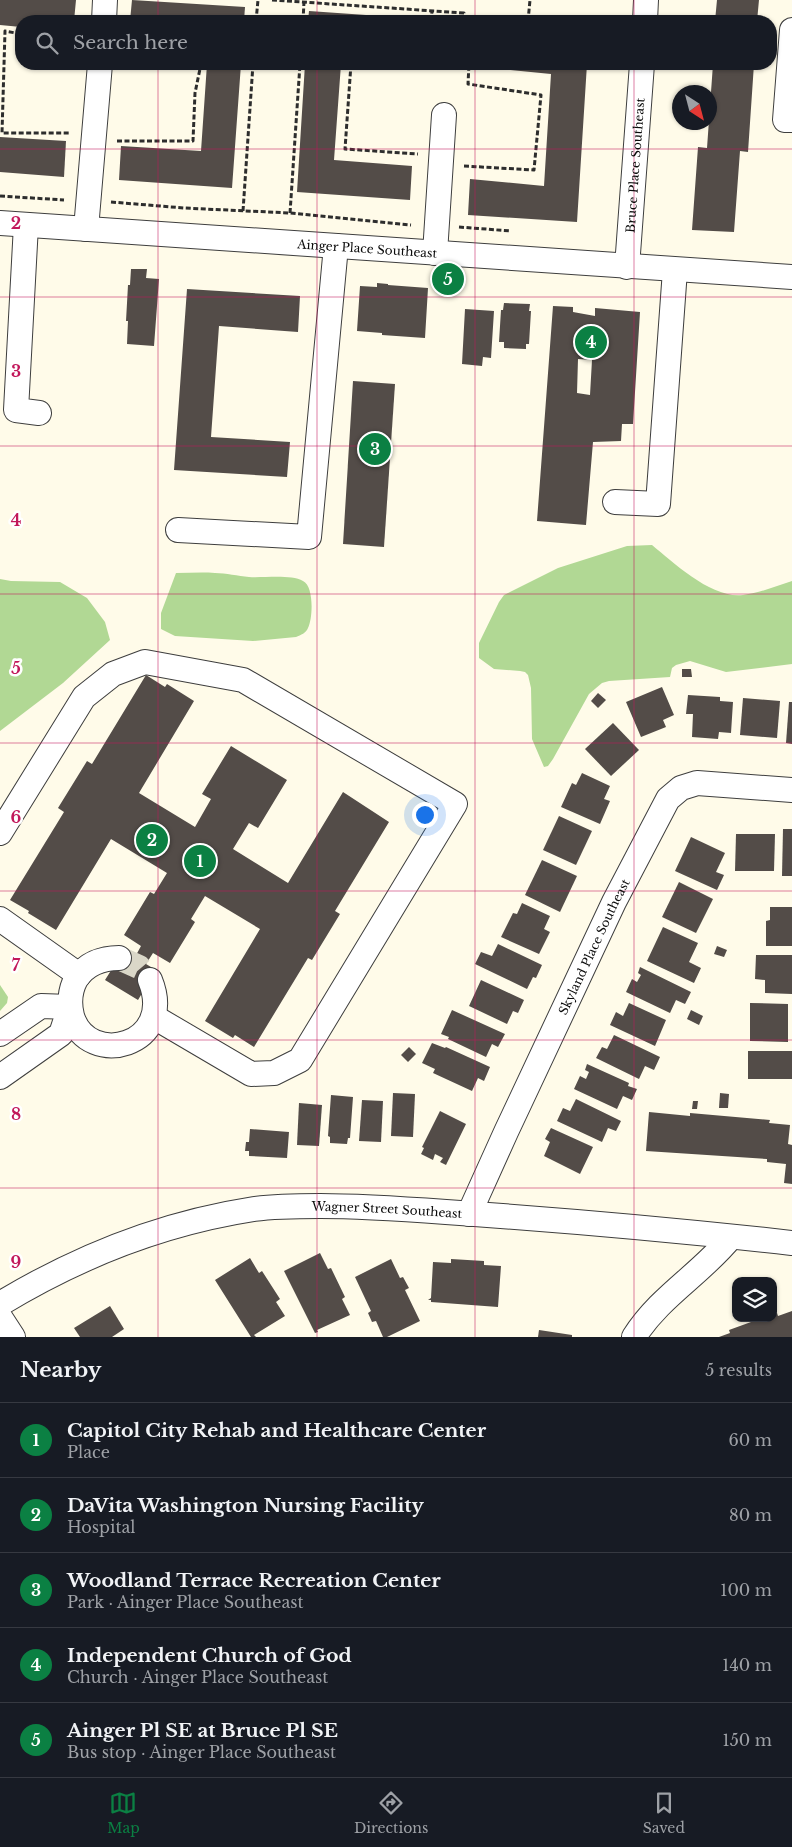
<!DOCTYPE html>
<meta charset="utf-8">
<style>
:root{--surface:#171b24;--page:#20242c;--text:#f1f3f6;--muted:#9ea1a6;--line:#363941;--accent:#0b8043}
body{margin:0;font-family:"Libre Baskerville",serif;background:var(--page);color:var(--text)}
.controls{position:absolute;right:15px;bottom:15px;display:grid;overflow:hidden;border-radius:10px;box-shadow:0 1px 4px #0004}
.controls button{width:45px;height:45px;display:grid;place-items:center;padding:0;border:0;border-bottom:1px solid var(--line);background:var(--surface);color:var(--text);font:25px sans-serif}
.compass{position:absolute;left:672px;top:85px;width:45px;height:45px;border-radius:50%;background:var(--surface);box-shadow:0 1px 4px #0004;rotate:144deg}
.you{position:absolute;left:424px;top:814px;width:18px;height:18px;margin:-12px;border:4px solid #fff;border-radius:50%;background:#1a73e8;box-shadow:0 0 0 8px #1a73e833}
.badge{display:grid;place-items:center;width:32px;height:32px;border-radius:50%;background:var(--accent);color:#fff;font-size:16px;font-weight:700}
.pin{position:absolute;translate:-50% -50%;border:2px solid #fff;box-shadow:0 1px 5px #0006}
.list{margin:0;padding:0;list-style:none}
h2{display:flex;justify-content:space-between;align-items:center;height:65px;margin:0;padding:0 20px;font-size:21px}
h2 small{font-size:16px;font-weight:400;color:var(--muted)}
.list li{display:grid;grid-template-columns:32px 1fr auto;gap:15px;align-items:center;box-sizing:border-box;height:75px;padding:0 20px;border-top:1px solid var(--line)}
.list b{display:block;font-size:19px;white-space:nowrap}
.list p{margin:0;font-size:16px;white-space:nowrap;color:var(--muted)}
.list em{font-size:16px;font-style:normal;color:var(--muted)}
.icon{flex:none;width:28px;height:28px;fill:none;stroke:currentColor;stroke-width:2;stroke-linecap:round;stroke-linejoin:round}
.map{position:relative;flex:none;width:792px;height:1337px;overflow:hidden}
.search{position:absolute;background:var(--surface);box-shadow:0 1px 4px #0004;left:15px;right:15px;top:15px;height:55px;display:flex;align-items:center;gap:12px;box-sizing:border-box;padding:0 18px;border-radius:20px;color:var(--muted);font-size:19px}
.sheet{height:440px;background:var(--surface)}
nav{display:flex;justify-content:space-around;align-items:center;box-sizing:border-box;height:70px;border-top:1px solid var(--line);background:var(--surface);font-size:14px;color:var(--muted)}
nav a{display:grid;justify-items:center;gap:2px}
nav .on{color:var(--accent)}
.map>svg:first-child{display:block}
</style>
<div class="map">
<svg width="792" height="1337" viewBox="0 0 792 1337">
<rect width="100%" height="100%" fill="#fffbe9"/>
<g fill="#b1d894">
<path d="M652,545C674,563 712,599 743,595C760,593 776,586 792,581V664L726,672L690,661L676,665L672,668L670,677L609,681L602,683L589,694L553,759L548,766L544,767L532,739L531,688L528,675L525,672L520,671L494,669L479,658V643L499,602L504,595L558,568L627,546Z"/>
<path d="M176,573C189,573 202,572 215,573C226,573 238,576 249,577C264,578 291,574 303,581C314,586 313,618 308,628C306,633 301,635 296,637L253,641L175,636L161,629V613Z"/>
<polygon points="0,579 11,581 60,582 87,598 105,622 110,640 63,683 0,731"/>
<polygon points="0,985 8,997 7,1003 0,1011"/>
</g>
<g fill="#534c48" fill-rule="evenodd">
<polygon points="0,0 76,0 74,21 21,21 21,27 0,25"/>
<polygon points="132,0 245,7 244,21 130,21"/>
<polygon points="717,0 759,0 757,21 715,21"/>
<polygon points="309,11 423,19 423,21 308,21"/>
<polygon points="207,64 241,64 232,188 119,180 121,146 201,151"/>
<polygon points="305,64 341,64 334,160 412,166 410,200 297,192"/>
<polygon points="479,64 587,64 577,222 468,215 470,179 544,186 551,74 479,67"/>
<polygon points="713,64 754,64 748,152 740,151 734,232 692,230 698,147 707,148"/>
<polygon points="0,137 66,141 64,177 0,172"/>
<polygon points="131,269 147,269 146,278 159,279 154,346 127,344 128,321 126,321 128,285 130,285"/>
<polygon points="377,283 388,284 388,285 428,288 425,338 382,335 382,333 357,331 360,286 377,287"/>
<polygon points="187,289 300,296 298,332 219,326 211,437 290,442 287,477 174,470"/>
<polygon points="504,303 530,304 529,311 531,311 529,344 526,344 526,349 504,348 504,342 499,342 501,310 503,310"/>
<path d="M553,306L573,307V312L595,316V308L640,312L633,424H622L621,441L593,442L586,525L537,521ZM578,359L592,360L590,395L577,393Z"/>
<polygon points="465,309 494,311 491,358 483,357 482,366 462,364"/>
<polygon points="353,381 395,384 384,547 343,544"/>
<polygon points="682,669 691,669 692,677 682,677"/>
<polygon points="146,675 165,687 167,684 194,701 139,793 195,827 211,799 202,794 231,746 287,780 258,828 249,823 233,849 288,883 343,792 389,822 335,911 340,914 312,960 308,958 254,1047 235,1035 233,1038 205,1021 260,929 205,896 191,919 195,922 170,963 153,953 146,964 156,970 138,1000 105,980 124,950 135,957 141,946 124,935 150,892 154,894 167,873 111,839 56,930 28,913 29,911 10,900 64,812 58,808 87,761 92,764"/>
<polygon points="662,687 674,715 663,720 666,727 641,737 626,702"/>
<polygon points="598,693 606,700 598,708 591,701"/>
<polygon points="688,695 720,697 720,701 733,702 731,733 719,732 718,739 692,737 693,714 686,714"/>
<polygon points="743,698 780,701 777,738 740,735"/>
<polygon points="789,702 792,702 792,744 786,743"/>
<polygon points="613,723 639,750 611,776 585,749"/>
<polygon points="582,773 610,786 604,799 610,801 600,824 561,807 572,783 576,785"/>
<polygon points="559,816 592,831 576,865 543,850"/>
<polygon points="783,829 792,829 792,876 782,876"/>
<polygon points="736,834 775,834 774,871 735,871"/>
<polygon points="691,837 725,853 716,872 724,875 717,890 675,871"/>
<polygon points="542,860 577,876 560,912 525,895"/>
<polygon points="679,882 713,899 696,933 662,917"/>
<polygon points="522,903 550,916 544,929 550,932 539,954 501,937 513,913 517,914"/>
<polygon points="770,907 792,907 792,946 766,946 766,921 770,920"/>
<polygon points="663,927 698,943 689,962 701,968 694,983 647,961"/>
<polygon points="498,944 542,965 536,978 533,977 527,989 475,964 481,952 492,956"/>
<polygon points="717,946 727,950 724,957 714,954"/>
<polygon points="756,955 792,955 792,994 765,993 765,980 755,979"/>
<polygon points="640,967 691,992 685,1004 676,1000 670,1013 626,992 632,979 637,982 641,975 638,973"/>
<polygon points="481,980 524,1000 518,1013 513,1011 507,1024 469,1006"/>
<polygon points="629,1003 666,1020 655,1046 610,1025 616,1012 623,1016"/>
<polygon points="750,1003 788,1004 788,1042 750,1041"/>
<polygon points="452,1010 505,1034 498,1047 492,1044 486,1057 448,1039 449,1037 441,1034"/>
<polygon points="691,1010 703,1016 699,1025 687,1019"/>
<polygon points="614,1035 660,1057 654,1070 645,1066 639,1079 596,1058 602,1047 607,1049"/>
<polygon points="432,1043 445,1048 446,1047 490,1067 484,1081 478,1078 472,1091 433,1073 435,1069 422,1063"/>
<polygon points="409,1047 416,1054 408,1062 401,1055"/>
<rect x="748" y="1051" width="44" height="28"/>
<polygon points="587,1064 629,1083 628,1086 637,1089 632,1100 623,1096 617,1109 574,1089 580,1076 586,1079 589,1072 585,1070"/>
<polygon points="393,1093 415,1094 413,1137 391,1136"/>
<polygon points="720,1093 729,1094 728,1108 719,1108"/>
<polygon points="331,1095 353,1097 350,1138 348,1138 347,1144 330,1143 330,1137 328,1136"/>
<polygon points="576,1099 621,1121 616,1131 608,1128 602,1142 557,1121 563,1108 570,1111"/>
<polygon points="362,1100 383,1101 381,1142 359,1141"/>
<polygon points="693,1101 698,1101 697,1109 692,1109"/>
<polygon points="299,1103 322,1105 319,1146 297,1145"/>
<polygon points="440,1111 466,1124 446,1165 440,1162 443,1158 435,1154 433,1160 421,1154 424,1148 422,1147"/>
<polygon points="649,1112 690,1116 690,1113 770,1120 769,1123 790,1125 788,1144 792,1145 792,1184 784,1183 786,1164 767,1162 767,1159 646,1151"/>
<polygon points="551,1128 593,1147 580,1174 544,1156 550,1142 545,1139"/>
<polygon points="250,1129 289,1132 287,1158 249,1156 249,1151 245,1151 246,1142 249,1142"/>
<polygon points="320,1253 328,1269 331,1268 345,1297 342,1299 350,1315 317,1330 318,1332 315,1333 284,1271"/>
<polygon points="250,1258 259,1273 262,1271 280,1299 276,1302 285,1316 254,1335 256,1337 251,1337 215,1280"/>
<polygon points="391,1259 400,1278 403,1277 409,1288 405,1290 420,1321 387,1337 383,1337 376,1321 372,1322 368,1313 371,1311 355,1277"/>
<polygon points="451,1259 484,1261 484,1265 501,1266 498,1307 431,1302 431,1300 428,1300 431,1298 433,1262 451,1263"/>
<polygon points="110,1306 124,1329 112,1337 80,1337 74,1328"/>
<polygon points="792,1311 792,1337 719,1337 730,1333 729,1330 762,1318 773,1318 773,1314 777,1313 778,1316"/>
<polygon points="539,1330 572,1335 572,1337 538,1337"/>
</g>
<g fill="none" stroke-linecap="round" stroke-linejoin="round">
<polyline stroke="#dad7c8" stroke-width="24" stroke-dasharray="24 12" stroke-linecap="butt" points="119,958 139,967 150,980"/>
<defs>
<g id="minor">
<polyline points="104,21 105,0"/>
<polyline points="645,21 646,0"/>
<polyline points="792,30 785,120 792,120"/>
<path id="s1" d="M0,223L792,277"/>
<polyline points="26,225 16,410 39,413"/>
<polyline points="86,229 100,64"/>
<polyline points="435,253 444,115"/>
<path id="s2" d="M627,267L642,64"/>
<polyline points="615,502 658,504 675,270"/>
<polyline points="178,530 309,537 336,246"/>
<polyline points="0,833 84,697 113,674 145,662 243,680 455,804 300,1060 274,1073 251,1074 154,1017"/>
<polyline points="0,919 79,975"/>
<path d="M119,958C102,958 86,964 76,979C70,990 69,1004 72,1016C88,1069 177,1046 150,980"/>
<polyline points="0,1034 41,1006 70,1007 61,1034 0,1077"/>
<path id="s3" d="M469,1214L506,1132L614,902L668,799L681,788L697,783L792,790"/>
<path id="s4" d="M0,1304C79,1256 163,1223 254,1209C276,1206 298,1206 320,1206C362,1206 404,1209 446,1212C562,1220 677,1230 792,1243"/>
<polyline points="0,1317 13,1337"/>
<path d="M634,1337C660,1296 701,1274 731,1237"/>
</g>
</defs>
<use href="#minor" stroke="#3e3e3e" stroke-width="26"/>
<g stroke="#2d2d2d" stroke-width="3" stroke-dasharray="5 2.5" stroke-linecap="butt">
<polyline points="272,0 464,13 463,21"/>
<polyline points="256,21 258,0"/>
<polyline points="303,21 304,2"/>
<polyline points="431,21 432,11"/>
<polyline points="528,21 530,0"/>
<polyline points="21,34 5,31 2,133 70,133"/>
<polyline points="351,64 345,149 418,154"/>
<polyline points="411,64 425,65 425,64"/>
<polyline points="117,141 193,141 195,93 201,64"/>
<polyline points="464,166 534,170 541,95 468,84 469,64"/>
<polyline points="0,196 64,200"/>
<polyline points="111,202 184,208 290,213 411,225"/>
<polyline points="243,211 253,64"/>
<polyline points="290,213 300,64"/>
<polyline points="459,227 511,231"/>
</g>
<use href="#minor" stroke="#fff" stroke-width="24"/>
</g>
<path fill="none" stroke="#c2185b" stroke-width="1" stroke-opacity="0.55" d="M158,0V21M317,0V21M475,0V21M634,0V21M158,64V1337M317,64V1337M475,64V1337M634,64V1337M0,149H792M0,297H792M0,446H792M0,594H792M0,743H792M0,891H792M0,1040H792M0,1188H792"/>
<g text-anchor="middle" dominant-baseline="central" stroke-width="5" stroke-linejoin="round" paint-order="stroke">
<g font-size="12" fill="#0b0b0b" stroke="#fff">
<text stroke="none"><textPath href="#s2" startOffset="102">Bruce Place Southeast</textPath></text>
<text stroke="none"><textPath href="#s1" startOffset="368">Ainger Place Southeast</textPath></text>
<text stroke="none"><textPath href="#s3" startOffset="295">Skyland Place Southeast</textPath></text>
<text stroke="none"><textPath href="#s4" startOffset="406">Wagner Street Southeast</textPath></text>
</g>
</g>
<g font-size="16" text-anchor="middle" font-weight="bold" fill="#c2185b" stroke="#fff" stroke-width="5" stroke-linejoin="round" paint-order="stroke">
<text x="16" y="229">2</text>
<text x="16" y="377">3</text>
<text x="16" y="526">4</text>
<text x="16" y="674">5</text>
<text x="16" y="823">6</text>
<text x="16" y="971">7</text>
<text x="16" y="1120">8</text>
<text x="16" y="1268">9</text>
</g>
</svg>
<div class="controls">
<button><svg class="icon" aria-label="layers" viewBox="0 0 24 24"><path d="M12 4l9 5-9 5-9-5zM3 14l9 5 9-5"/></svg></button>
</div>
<svg class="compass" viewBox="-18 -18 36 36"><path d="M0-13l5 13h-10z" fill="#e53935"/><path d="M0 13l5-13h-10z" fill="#9ea1a6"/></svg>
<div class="you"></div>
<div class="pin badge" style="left:200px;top:861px">1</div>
<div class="pin badge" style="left:152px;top:840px">2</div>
<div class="pin badge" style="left:375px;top:449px">3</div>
<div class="pin badge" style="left:591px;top:342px">4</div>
<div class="pin badge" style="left:448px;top:279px">5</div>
<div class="search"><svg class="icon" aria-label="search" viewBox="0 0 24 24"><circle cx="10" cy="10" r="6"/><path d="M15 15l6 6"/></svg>Search here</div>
</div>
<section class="sheet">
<h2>Nearby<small>5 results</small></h2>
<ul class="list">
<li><span class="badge">1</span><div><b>Capitol City Rehab and Healthcare Center</b><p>Place</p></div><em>60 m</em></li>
<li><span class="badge">2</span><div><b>DaVita Washington Nursing Facility</b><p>Hospital</p></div><em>80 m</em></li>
<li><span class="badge">3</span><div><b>Woodland Terrace Recreation Center</b><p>Park · Ainger Place Southeast</p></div><em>100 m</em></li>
<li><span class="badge">4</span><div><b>Independent Church of God</b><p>Church · Ainger Place Southeast</p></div><em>140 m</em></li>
<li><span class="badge">5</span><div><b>Ainger Pl SE at Bruce Pl SE</b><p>Bus stop · Ainger Place Southeast</p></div><em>150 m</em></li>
</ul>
</section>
<nav>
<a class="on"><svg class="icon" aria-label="map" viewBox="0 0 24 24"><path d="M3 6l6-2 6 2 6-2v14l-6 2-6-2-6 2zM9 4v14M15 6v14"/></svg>Map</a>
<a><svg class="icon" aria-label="directions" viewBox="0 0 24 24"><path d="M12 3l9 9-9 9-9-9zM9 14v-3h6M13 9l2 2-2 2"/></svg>Directions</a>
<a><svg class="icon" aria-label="saved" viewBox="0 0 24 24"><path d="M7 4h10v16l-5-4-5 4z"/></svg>Saved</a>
</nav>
